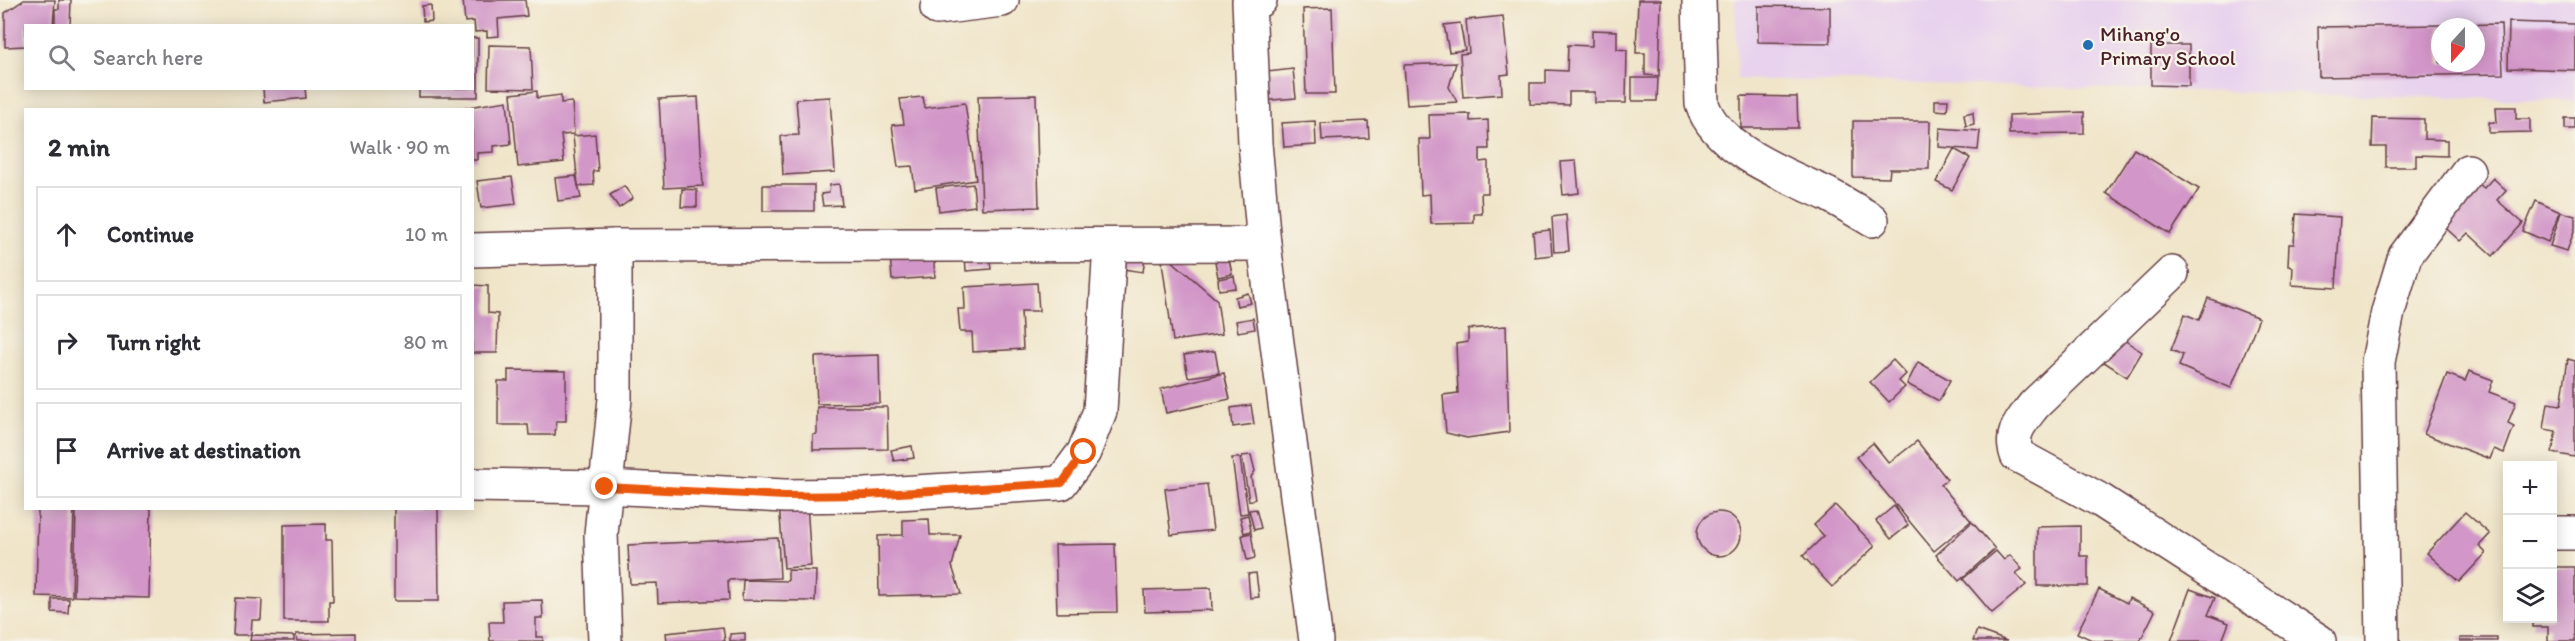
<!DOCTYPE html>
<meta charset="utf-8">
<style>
:root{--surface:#fff;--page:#f2f2f3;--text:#2b2b33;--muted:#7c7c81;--line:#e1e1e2}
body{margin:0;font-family:Itim,sans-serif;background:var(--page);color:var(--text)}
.controls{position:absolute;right:18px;bottom:18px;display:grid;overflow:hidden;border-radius:0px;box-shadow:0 3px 15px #0003}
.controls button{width:54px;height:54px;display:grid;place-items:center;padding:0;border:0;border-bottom:2px solid var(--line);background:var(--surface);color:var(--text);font:30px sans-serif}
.compass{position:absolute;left:2431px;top:18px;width:54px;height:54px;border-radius:50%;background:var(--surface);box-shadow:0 3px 15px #0003;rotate:201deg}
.stop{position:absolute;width:18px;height:18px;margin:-14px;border:4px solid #ea580c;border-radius:50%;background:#fff}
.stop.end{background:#ea580c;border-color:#fff;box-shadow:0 2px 6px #0008}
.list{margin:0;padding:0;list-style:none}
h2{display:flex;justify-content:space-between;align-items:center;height:78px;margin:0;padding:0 24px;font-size:26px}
h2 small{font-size:20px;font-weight:400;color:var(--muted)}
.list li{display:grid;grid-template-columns:39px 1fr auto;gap:18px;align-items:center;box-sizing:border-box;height:96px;margin:0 12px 12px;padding:0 12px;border:2px solid var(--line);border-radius:0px}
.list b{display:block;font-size:22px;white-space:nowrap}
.list em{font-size:20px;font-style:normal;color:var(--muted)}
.icon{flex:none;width:33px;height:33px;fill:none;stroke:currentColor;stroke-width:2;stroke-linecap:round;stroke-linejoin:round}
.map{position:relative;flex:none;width:2575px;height:641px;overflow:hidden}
.search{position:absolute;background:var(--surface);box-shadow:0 3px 15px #0003;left:24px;top:24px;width:450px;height:66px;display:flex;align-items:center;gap:15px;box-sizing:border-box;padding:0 21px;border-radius:0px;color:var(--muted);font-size:22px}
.panel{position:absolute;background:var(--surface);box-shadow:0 3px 15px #0003;left:24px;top:108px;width:450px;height:402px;border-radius:0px}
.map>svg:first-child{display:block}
</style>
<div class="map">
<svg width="2575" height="641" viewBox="0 0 2575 641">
<rect width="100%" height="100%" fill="#f7f3e8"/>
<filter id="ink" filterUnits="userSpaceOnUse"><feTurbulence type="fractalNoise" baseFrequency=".0167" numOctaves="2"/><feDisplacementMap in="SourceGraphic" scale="12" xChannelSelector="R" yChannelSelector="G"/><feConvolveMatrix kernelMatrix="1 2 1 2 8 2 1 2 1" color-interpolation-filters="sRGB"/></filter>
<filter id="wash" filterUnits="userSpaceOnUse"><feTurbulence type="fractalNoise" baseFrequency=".008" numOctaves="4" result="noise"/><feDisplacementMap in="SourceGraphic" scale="24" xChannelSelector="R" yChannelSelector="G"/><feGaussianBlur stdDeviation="1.35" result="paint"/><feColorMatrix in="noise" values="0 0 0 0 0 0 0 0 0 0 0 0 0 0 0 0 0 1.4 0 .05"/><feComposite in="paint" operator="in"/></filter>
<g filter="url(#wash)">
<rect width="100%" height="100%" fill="#f0e5c9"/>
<path fill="#e8d2ee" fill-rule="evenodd" d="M1735,0H2575V101L1737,79ZM2440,27H2476V63H2440Z"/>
<g id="blocks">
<g fill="#d296c8" fill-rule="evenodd">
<polygon points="24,0 55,0 53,26 26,26 26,46 5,47 5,13"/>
<polygon points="59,0 71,0 70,26 55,26 55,9 59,9"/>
<polygon points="463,0 525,0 527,16 498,19 499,36 487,37 487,31 475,32 474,21 465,22"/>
<polygon points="1638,0 1661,0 1659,76 1645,75 1645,53 1636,53"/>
<polygon points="431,5 432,21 423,22 422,6"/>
<polygon points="1758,6 1830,7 1830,43 1758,42"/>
<polygon points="1332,8 1335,94 1306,94 1303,9"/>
<polygon points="1503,16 1509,74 1501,75 1502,94 1463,97 1460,54 1469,53 1466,20"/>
<polygon points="2509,22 2575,24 2575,70 2508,68"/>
<polygon points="1460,23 1465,50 1449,52 1444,25"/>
<path d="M2501,24L2503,74L2319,77L2318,27ZM2440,27H2476V63H2440Z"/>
<polygon points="1592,30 1617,31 1617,49 1627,50 1626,103 1595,103 1595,92 1569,92 1569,105 1530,104 1530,83 1546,83 1546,70 1567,71 1568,45 1592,46"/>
<polygon points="472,38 478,38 478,97 419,97 419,88 472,88"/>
<polygon points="489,45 531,46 533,89 488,88"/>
<polygon points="2151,45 2189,45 2189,86 2151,85"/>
<polygon points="1456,63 1449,87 1457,102 1407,105 1404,65"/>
<polygon points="1293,69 1296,98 1261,101 1258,73"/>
<polygon points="1632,78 1658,78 1657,101 1632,101"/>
<polygon points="263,88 305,88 306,98 264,102"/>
<polygon points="537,91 537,98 561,95 561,103 572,102 574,134 561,135 564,162 518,167 511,94"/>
<polygon points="1036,95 1039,207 982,209 978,96"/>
<polygon points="1741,96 1797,97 1798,128 1741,128"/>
<polygon points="698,97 703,186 664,188 659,99"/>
<polygon points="830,97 835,172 783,175 781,136 799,135 796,99"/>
<polygon points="923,97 925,108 965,103 976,180 915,189 912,166 898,167 892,125 904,124 900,99"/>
<polygon points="1935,100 1948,100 1947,111 1935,110"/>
<polygon points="507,101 511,144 494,146 494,152 477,153 477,160 472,160 472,110 461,108"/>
<polygon points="2496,107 2516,107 2516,119 2530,119 2530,132 2489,133 2489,122 2497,123"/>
<polygon points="1973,112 1974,124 1966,126 1964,114"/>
<polygon points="2084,112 2084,133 2009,134 2009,115"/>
<polygon points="1470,114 1470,121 1488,120 1489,149 1480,149 1480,162 1488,161 1488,193 1481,193 1482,214 1474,214 1474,223 1431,224 1430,194 1421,195 1419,139 1430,139 1429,115"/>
<polygon points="2373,118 2424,119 2424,139 2447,140 2447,156 2416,155 2416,167 2386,167 2386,147 2372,147"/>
<rect x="2565" y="118" width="10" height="11"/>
<polygon points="1315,121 1316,145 1284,147 1282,123"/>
<polygon points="1368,121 1369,138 1322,140 1321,123"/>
<polygon points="1853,121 1930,121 1929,169 1890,169 1889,178 1853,177"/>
<polygon points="1940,128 1980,131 1978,150 1939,147"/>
<polygon points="595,134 598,171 593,171 594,185 578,186 573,136"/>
<polygon points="1954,149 1970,158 1952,190 1936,182"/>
<polygon points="2134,149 2199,189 2170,234 2106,193"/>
<polygon points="1576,161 1579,193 1563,195 1560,162"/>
<polygon points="576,176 581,198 558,201 555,178"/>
<polygon points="512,177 516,204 481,208 477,181"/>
<polygon points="2493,178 2506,190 2497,200 2523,223 2493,256 2468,233 2460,241 2437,220 2474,180 2484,188"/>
<polygon points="839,184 842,205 823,206 821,194 829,193 830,185"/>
<polygon points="973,184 975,206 939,211 936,188"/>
<rect x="763" y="185" width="51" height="26"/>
<polygon points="624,186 633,198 619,208 610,195"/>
<polygon points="682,189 697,190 697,207 681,207"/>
<polygon points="2536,201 2560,212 2548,242 2523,231"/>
<polygon points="2561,212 2575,216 2575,228 2567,251 2550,246"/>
<polygon points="2296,214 2340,217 2336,288 2292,285 2293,267 2288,266 2289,244 2294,244"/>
<polygon points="1566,215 1569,251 1554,252 1552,217"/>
<polygon points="1550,230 1552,255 1535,257 1533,232"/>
<polygon points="1227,249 1232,274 1218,277 1213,251"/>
<polygon points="933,251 935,277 892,280 890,254"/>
<polygon points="989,253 991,269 966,271 965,255"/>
<polygon points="1119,254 1145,257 1143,272 1117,268"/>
<polygon points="1171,260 1217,300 1222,334 1173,341 1162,262"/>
<polygon points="1234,276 1236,288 1219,290 1218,279"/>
<polygon points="1037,283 1039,311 1021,311 1023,349 973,352 972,332 960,332 958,309 965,309 964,287"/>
<polygon points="472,285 488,286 488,313 498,314 497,353 472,353"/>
<polygon points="1248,293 1251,303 1237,306 1235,297"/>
<polygon points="2208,298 2259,318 2231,388 2179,366 2183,355 2171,350 2185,314 2199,320"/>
<polygon points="1253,318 1255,329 1238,332 1236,321"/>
<polygon points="1506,326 1509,432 1467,438 1446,433 1443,395 1458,393 1456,344 1468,342 1468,329"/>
<polygon points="2112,332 2142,352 2127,377 2095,356"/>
<polygon points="1215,351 1219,373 1188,377 1184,355"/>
<polygon points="879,355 880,403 817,404 815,357"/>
<polygon points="2568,359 2575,361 2575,457 2552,453 2556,431 2544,429 2548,403 2561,405"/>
<polygon points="1893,360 1906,374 1899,381 1905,387 1889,402 1870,382"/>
<polygon points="1918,362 1950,380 1939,401 1907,384"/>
<polygon points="508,370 566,371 566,421 556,421 555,435 529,435 528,425 498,425 498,381 508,381"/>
<polygon points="2469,371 2493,380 2489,392 2516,402 2508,423 2514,426 2504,453 2494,449 2490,459 2424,434 2447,374 2465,381"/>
<polygon points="1224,373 1230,399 1166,413 1161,389"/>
<polygon points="1251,405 1254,424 1233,427 1231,408"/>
<polygon points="817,407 887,407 888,449 813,450 813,435 817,434"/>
<polygon points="1917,441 1947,479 1941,485 1971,521 1934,551 1856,457 1873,443 1889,463"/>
<polygon points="912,446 914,458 894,461 891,450"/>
<polygon points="1251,455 1255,471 1251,477 1255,499 1249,501 1242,456"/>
<polygon points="1232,458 1240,458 1248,513 1240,514"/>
<polygon points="1207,484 1213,530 1171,535 1165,489"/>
<polygon points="807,502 811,566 784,568 779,504"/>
<polygon points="1835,505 1875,546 1832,587 1803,556 1824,536 1814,525"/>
<polygon points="1894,506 1908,525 1891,539 1876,521"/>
<polygon points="38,508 74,508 72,597 36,596"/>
<polygon points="76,508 151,508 149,598 74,596"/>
<polygon points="394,508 438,508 439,601 394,601"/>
<polygon points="1256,509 1261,528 1254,530 1249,510"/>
<circle cx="1719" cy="534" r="22"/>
<polygon points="2465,512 2490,534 2479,546 2486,553 2459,582 2427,553"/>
<polygon points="1248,515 1251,531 1244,533 1240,517"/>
<polygon points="929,519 930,535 960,535 952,566 961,594 879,596 878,536 903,535 903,520"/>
<polygon points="1972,522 1995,549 1959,581 1936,555"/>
<polygon points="326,524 326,540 332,540 333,601 329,601 329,621 284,621 284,525"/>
<polygon points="2080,526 2080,556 2088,556 2088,586 2037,586 2037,527"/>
<polygon points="1251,533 1255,558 1247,560 1242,535"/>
<polygon points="778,538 780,578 728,580 729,600 658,603 657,583 630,584 628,545"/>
<polygon points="1115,544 1117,612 1057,613 1055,545"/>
<polygon points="1996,551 2004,560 2010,555 2022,569 2016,573 2026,585 1992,613 1963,579"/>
<polygon points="2552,567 2575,567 2575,641 2548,641 2548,627 2533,627 2533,618 2552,618"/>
<polygon points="788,570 816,571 815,601 742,600 743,580 788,581"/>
<polygon points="1256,573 1259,597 1250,598 1248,574"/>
<polygon points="1211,588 1212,610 1145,612 1144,590"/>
<polygon points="2099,589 2127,603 2129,598 2155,611 2140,641 2094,641 2077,633"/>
<polygon points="2190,589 2215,598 2208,615 2229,623 2222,641 2171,641"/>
<polygon points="235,598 262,599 261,620 252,620 251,635 233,635"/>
<polygon points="52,599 69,599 68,613 52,612"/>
<polygon points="542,600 543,618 536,618 536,637 543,637 543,641 490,641 489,622 503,622 502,601"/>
<polygon points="723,627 725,641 667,641 666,633"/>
<polygon points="1977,630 2007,641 1973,641"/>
<polygon points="355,633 355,641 297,641 296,634"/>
<polygon points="745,633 745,641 730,641 730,634"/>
<polygon points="251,635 294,636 294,641 250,641"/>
<rect x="2460" y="638" width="37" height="3"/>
</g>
</g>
</g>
<g filter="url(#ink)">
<use href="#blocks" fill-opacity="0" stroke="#633d43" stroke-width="1.5"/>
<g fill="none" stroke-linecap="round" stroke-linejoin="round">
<defs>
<g id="minor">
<polyline points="1260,0 1249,1 1255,143 1264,244 1316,641"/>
<path d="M1699,0L1702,104C1717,150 1786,175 1827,194C1842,202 1857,211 1872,220"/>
<polyline points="937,8 1002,0"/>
<polyline points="472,250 615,246 1264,244"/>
<path d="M2172,273L2034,405C2021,422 2009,433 2017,455L2100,500L2319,641"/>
<polyline points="472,485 605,487 785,496 866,495 1061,483 1084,452 1100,411 1110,245"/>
<polyline points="2552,533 2575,533"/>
<polyline points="605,641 601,534 615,399 615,246"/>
<polyline points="2383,641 2378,362 2388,312 2405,256 2468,171"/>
</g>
</defs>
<use href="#minor" stroke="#633d43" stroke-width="36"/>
<use href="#minor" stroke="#fff" stroke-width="33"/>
</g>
</g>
<g fill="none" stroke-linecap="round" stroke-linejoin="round" filter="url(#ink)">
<polyline stroke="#ea580c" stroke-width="8" points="605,487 785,496 866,495 1062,483 1084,452"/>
</g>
<circle fill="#1f6fb2" stroke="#f7f3e8" stroke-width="2" cx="2088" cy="45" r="6"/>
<g text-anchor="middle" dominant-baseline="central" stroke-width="4.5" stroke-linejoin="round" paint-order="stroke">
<g font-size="21" fill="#4a1f2b" stroke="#f7f3e8" text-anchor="start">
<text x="2100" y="33">Mihang'o<tspan x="2100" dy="24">Primary School</tspan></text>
</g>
</g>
</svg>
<div class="controls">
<button>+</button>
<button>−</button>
<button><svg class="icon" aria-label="layers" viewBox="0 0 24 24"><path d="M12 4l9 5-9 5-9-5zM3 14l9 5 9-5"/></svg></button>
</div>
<svg class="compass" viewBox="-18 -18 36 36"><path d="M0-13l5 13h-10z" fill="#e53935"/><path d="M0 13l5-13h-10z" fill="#7c7c81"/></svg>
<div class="stop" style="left:1084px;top:452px"></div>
<div class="stop end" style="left:605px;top:487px"></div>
<div class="search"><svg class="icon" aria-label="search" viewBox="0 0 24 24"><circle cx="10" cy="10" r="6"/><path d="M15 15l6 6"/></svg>Search here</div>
<section class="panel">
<h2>2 min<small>Walk · 90 m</small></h2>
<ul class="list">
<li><svg class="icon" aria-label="ahead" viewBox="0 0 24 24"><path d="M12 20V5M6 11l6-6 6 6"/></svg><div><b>Continue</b></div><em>10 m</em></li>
<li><svg class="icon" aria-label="right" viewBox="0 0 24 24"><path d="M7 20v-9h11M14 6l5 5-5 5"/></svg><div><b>Turn right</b></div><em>80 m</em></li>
<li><svg class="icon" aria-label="arrive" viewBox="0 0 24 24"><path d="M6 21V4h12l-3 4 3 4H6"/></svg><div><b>Arrive at destination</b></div></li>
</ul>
</section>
</div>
